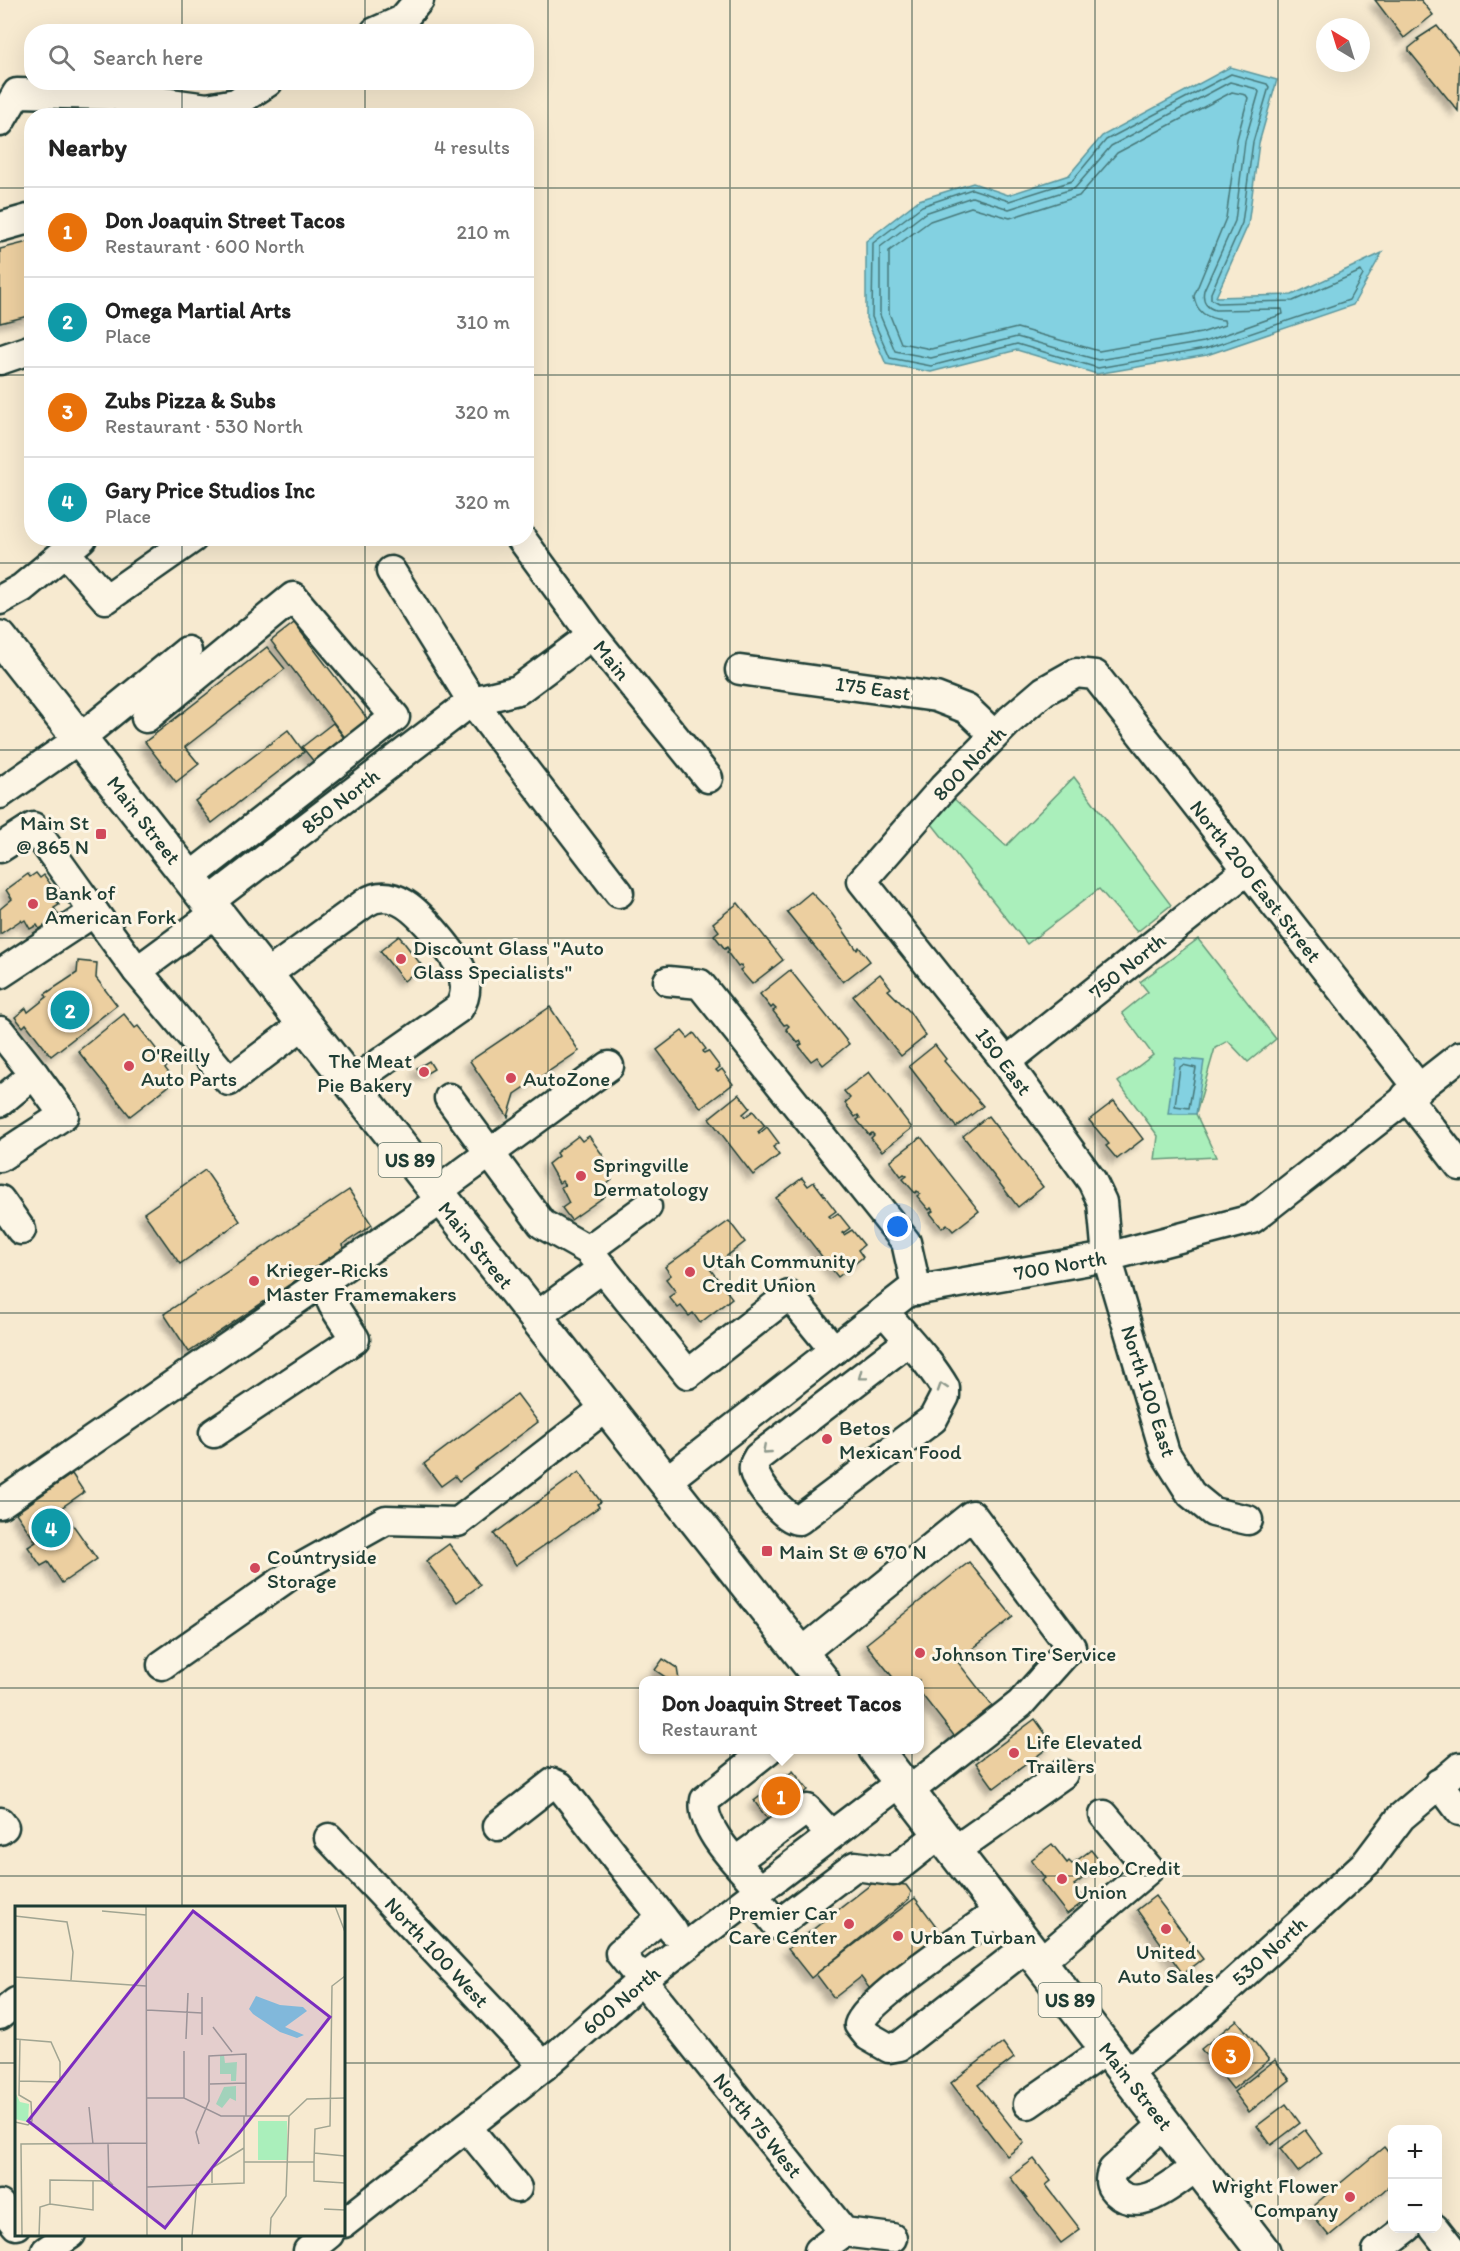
<!DOCTYPE html>
<meta charset="utf-8">
<style>
:root{--surface:#fff;--page:#f2f2f2;--text:#222;--muted:#767676;--line:#e0e0e0;--accent:#7c3aed}
body{margin:0;font-family:Itim,sans-serif;background:var(--page);color:var(--text)}
.controls{position:absolute;right:18px;bottom:18px;display:grid;overflow:hidden;border-radius:12px;box-shadow:0 6px 24px #0002}
.controls button{width:54px;height:54px;display:grid;place-items:center;padding:0;border:0;border-bottom:2px solid var(--line);background:var(--surface);color:var(--text);font:30px sans-serif}
.compass{position:absolute;left:1316px;top:18px;width:54px;height:54px;border-radius:50%;background:var(--surface);box-shadow:0 6px 24px #0002;rotate:322deg}
.you{position:absolute;left:898px;top:1227px;width:21px;height:21px;margin:-15px;border:4px solid #fff;border-radius:50%;background:#1a73e8;box-shadow:0 0 0 9px #1a73e833}
.badge{display:grid;place-items:center;width:39px;height:39px;border-radius:50%;background:var(--accent);color:#fff;font-size:20px;font-weight:700}
.pin{position:absolute;translate:-50% -50%;border:3px solid #fff;box-shadow:0 2px 6px #0006}
.popup{position:absolute;left:639px;top:1676px;width:285px;height:78px;box-sizing:border-box;display:grid;place-content:center;border-radius:12px;background:var(--surface);filter:drop-shadow(0 2px 4px #0005);font-size:20px;white-space:nowrap;color:var(--muted)}
.popup b{font-size:22px;color:var(--text)}
.popup::after{content:'';position:absolute;left:50%;top:100%;margin-left:-12px;border:12px solid transparent;border-top-color:var(--surface)}
.list{margin:0;padding:0;list-style:none}
h2{display:flex;justify-content:space-between;align-items:center;height:78px;margin:0;padding:0 24px;font-size:26px}
h2 small{font-size:20px;font-weight:400;color:var(--muted)}
.list li{display:grid;grid-template-columns:39px 1fr auto;gap:18px;align-items:center;box-sizing:border-box;height:90px;padding:0 24px;border-top:2px solid var(--line)}
.list b{display:block;font-size:22px;white-space:nowrap}
.list p{margin:0;font-size:20px;white-space:nowrap;color:var(--muted)}
.list em{font-size:20px;font-style:normal;color:var(--muted)}
.icon{flex:none;width:33px;height:33px;fill:none;stroke:currentColor;stroke-width:2;stroke-linecap:round;stroke-linejoin:round}
.map{position:relative;flex:none;width:1460px;height:2251px;overflow:hidden}
.search{position:absolute;background:var(--surface);box-shadow:0 6px 24px #0002;left:24px;top:24px;width:510px;height:66px;display:flex;align-items:center;gap:15px;box-sizing:border-box;padding:0 21px;border-radius:24px;color:var(--muted);font-size:22px}
.panel{position:absolute;background:var(--surface);box-shadow:0 6px 24px #0002;left:24px;top:108px;width:510px;height:438px;border-radius:24px}
.map>svg:first-child{display:block}
</style>
<div class="map">
<svg width="1460" height="2251" viewBox="0 0 1460 2251">
<defs>
<filter id="shadow"><feDropShadow dx="-5.5" dy="5.5" stdDeviation="3" flood-color="#0004"/></filter>
</defs>
<rect width="100%" height="100%" fill="#f7ead0"/>
<filter id="ink" filterUnits="userSpaceOnUse"><feTurbulence type="fractalNoise" baseFrequency=".0167" numOctaves="2"/><feDisplacementMap in="SourceGraphic" scale="12" xChannelSelector="R" yChannelSelector="G"/><feConvolveMatrix kernelMatrix="1 2 1 2 8 2 1 2 1" color-interpolation-filters="sRGB"/></filter>
<g filter="url(#ink)">
<g fill="#aaefbb" stroke="#649678" stroke-width="1.5">
<polygon points="1074,777 1171,905 1137,932 1099,889 1027,944 932,824 952,797 1006,846"/>
<polygon points="1198,939 1276,1039 1248,1062 1228,1041 1215,1048 1196,1114 1216,1157 1155,1160 1158,1136 1118,1082 1153,1055 1122,1013 1148,992 1140,982"/>
</g>
<g fill="#83d1e1" stroke="#5b969c" stroke-width="1.5">
<polygon points="1230,67 1277,80 1259,143 1248,225 1216,297 1292,295 1382,253 1353,305 1207,355 1097,374 1017,350 931,372 886,364 866,318 866,241 919,200 973,183 1008,195 1069,175 1102,136"/>
<polygon points="1175,1058 1204,1061 1196,1114 1168,1114"/>
</g>
<g fill="none" stroke-linecap="round" stroke-linejoin="round">
<g stroke="#477879" stroke-width="1.5">
<polygon points="1231,74 1267,84 1269,87 1253,142 1242,223 1211,293 1211,299 1218,303 1293,301 1361,271 1363,275 1349,300 1205,349 1098,368 1017,344 931,366 890,358 872,317 873,243 922,206 972,189 1009,201 1072,181 1106,140"/>
<path d="M1230,82L1257,89L1259,92L1245,141L1235,221L1204,290C1202,300 1205,307 1215,310L1282,309L1283,314L1204,342L1098,360L1017,337L931,358L895,351L880,315V247L925,213L972,197L1009,209L1075,188L1111,146Z"/>
<path d="M1232,92L1246,95L1248,98L1237,139L1226,218L1194,296C1196,313 1208,319 1224,320L1225,325L1201,333L1099,351L1017,328L931,349L901,343L889,313V251L930,221L971,207L1010,218L1079,196L1117,153Z"/>
<polygon points="1183,1065 1196,1068 1189,1108 1175,1106 1180,1067"/>
</g>
</g>
<g fill="#eccfa0" stroke="#1f3d34" stroke-width="1.5" filter="url(#shadow)">
<polygon points="1375,0 1421,0 1433,15 1404,38"/>
<polygon points="1437,26 1460,55 1458,111 1409,51 1409,48 1419,40 1417,39"/>
<polygon points="32,241 32,315 0,323 0,249"/>
<polygon points="294,623 373,726 350,744 271,641"/>
<polygon points="267,647 285,669 185,747 199,764 176,782 145,742"/>
<polygon points="333,723 350,746 320,769 302,747"/>
<polygon points="288,730 304,752 212,823 195,801"/>
<polygon points="36,873 40,878 44,875 57,893 53,896 59,905 54,908 60,917 40,930 37,925 30,929 25,920 22,922 21,920 0,934 0,909 12,899 6,890 28,874 30,877"/>
<polygon points="811,892 832,914 857,950 859,947 870,961 843,982 787,912"/>
<polygon points="738,903 783,960 752,984 740,970 743,968 741,965 738,967 727,952 729,950 727,947 725,949 714,935 719,931 713,923"/>
<polygon points="399,936 422,966 404,981 380,951"/>
<polygon points="78,961 97,963 96,978 117,1005 51,1056 26,1024 23,1027 15,1017 26,1008 28,1012 47,997 45,994 77,973"/>
<polygon points="790,970 849,1044 823,1065 817,1057 811,1061 799,1046 802,1044 800,1041 798,1043 786,1029 789,1026 787,1024 784,1025 773,1011 776,1009 773,1006 771,1008 760,994"/>
<polygon points="880,974 891,988 888,990 909,1011 926,1036 901,1056 853,996"/>
<polygon points="550,1007 579,1051 515,1094 508,1117 470,1061"/>
<polygon points="124,1014 135,1028 138,1026 169,1065 165,1068 175,1081 130,1116 78,1051"/>
<polygon points="682,1031 688,1038 694,1033 706,1049 703,1051 704,1053 708,1051 720,1067 716,1070 718,1072 722,1069 733,1084 701,1108 657,1050"/>
<polygon points="935,1045 946,1059 944,1061 983,1106 956,1127 909,1066"/>
<polygon points="429,1061 434,1069 422,1076 417,1068"/>
<polygon points="869,1072 912,1128 882,1151 871,1138 874,1135 872,1133 869,1135 857,1120 860,1118 858,1115 855,1117 845,1103 850,1098 844,1091"/>
<polygon points="739,1094 750,1108 743,1114 745,1117 753,1111 765,1126 758,1132 759,1134 767,1127 779,1143 773,1147 779,1155 753,1175 709,1118"/>
<polygon points="1114,1101 1143,1139 1117,1159 1106,1146 1109,1144 1089,1120"/>
<polygon points="988,1116 1043,1187 1018,1207 963,1136"/>
<polygon points="578,1136 582,1141 589,1136 604,1157 602,1158 610,1168 605,1171 612,1180 600,1190 605,1196 571,1220 562,1208 569,1203 561,1187 565,1185 562,1181 559,1183 548,1164 558,1156 556,1153"/>
<polygon points="921,1137 979,1211 953,1231 947,1224 942,1228 930,1213 933,1211 931,1208 929,1210 917,1196 920,1194 917,1191 915,1193 903,1179 907,1176 904,1174 901,1176 890,1161"/>
<polygon points="205,1170 240,1221 180,1264 144,1213"/>
<polygon points="802,1178 808,1186 814,1182 836,1211 829,1216 831,1218 838,1213 850,1228 843,1233 844,1235 852,1230 864,1245 858,1250 863,1257 838,1277 776,1198"/>
<polygon points="349,1190 372,1225 342,1245 344,1248 189,1352 164,1314"/>
<polygon points="729,1221 745,1242 710,1269 732,1298 700,1323 693,1313 689,1316 681,1306 678,1308 669,1297 676,1292 666,1279 671,1275 665,1267"/>
<polygon points="517,1394 538,1422 459,1481 455,1476 441,1486 424,1464"/>
<polygon points="579,1472 601,1502 597,1504 599,1507 516,1565 494,1534"/>
<polygon points="72,1474 84,1492 61,1508 97,1559 62,1583 48,1562 41,1566 28,1547 36,1542 16,1513"/>
<polygon points="449,1544 480,1585 457,1602 426,1561"/>
<polygon points="969,1562 1013,1617 957,1661 997,1712 959,1742 919,1691 919,1680 895,1680 866,1644"/>
<polygon points="663,1659 677,1668 679,1680 670,1680 655,1670"/>
<polygon points="1035,1719 1053,1744 994,1788 976,1763"/>
<polygon points="793,1771 808,1790 769,1821 754,1801"/>
<polygon points="1052,1844 1067,1863 1069,1861 1072,1864 1091,1850 1102,1864 1074,1885 1086,1900 1067,1914 1041,1881 1045,1878 1031,1860"/>
<polygon points="874,1882 906,1885 911,1892 909,1899 811,1978 788,1949"/>
<polygon points="1155,1896 1203,1959 1183,1974 1137,1910"/>
<polygon points="915,1898 945,1938 873,1993 861,1977 834,1998 816,1974"/>
<polygon points="1237,2020 1269,2060 1233,2089 1201,2049"/>
<polygon points="1003,2043 1014,2058 978,2085 1024,2143 1007,2156 951,2083"/>
<polygon points="1275,2060 1290,2080 1249,2112 1234,2092"/>
<polygon points="1286,2104 1300,2123 1271,2145 1257,2126"/>
<polygon points="1305,2130 1322,2153 1298,2172 1280,2149"/>
<polygon points="1384,2147 1392,2157 1392,2184 1329,2236 1308,2210"/>
<polygon points="1034,2159 1051,2181 1046,2185 1080,2229 1061,2243 1010,2177"/>
</g>
<g fill="none" stroke-linecap="round" stroke-linejoin="round">
<defs>
<g id="minor">
<polyline points="375,32 402,20 419,0"/>
<polyline points="0,122 17,93 110,95 207,108 236,103 268,82"/>
<polyline points="0,227 32,218"/>
<polyline points="0,360 32,349"/>
<polyline points="521,538 592,635 708,778"/>
<polyline points="65,552 106,599 193,538"/>
<polyline points="391,571 472,701 619,893"/>
<polyline points="0,600 22,588 82,538"/>
<polyline points="740,670 936,697 967,709 994,735"/>
<polyline points="146,718 293,597 395,717 190,877"/>
<polyline points="0,794 79,739 187,651"/>
<polyline points="0,848 33,827 94,912 0,974"/>
<polyline points="209,902 472,701 518,690 592,635"/>
<polyline points="94,912 137,971 229,1081 304,1024"/>
<polyline points="137,971 217,912"/>
<path d="M266,975L365,903C394,884 420,915 437,935C454,955 476,981 459,1008L350,1084"/>
<polyline points="668,981 700,984 906,1242 917,1291"/>
<polyline points="0,1031 34,1074 0,1102"/>
<polyline points="1006,1062 1247,870"/>
<polyline points="1406,1096 1460,1166"/>
<polyline points="449,1098 542,1224 588,1250 647,1207"/>
<polyline points="0,1157 64,1115 34,1074"/>
<polyline points="435,1193 609,1066"/>
<polyline points="0,1200 21,1230"/>
<polyline points="588,1250 688,1374 789,1295 834,1350"/>
<path d="M884,1311C904,1336 929,1360 945,1388V1396L933,1419L799,1520C785,1521 757,1484 754,1471C753,1465 755,1462 758,1457L909,1341"/>
<polyline points="534,1318 603,1268"/>
<polyline points="214,1433 355,1339 333,1305 323,1282"/>
<polyline points="665,1482 908,1292 1107,1257 1252,1219 1460,1056"/>
<polyline points="0,1504 441,1200"/>
<polyline points="1248,1520 1213,1512 1191,1494 1165,1453 1107,1257 1102,1202 1092,1181 1006,1062 862,881 944,787 1010,720 1044,691 1076,673 1095,675 1418,1087"/>
<polyline points="800,1654 972,1515 1071,1647 1020,1704 909,1791"/>
<polyline points="162,1665 302,1567 386,1520 458,1522 606,1407"/>
<polyline points="1439,1783 1460,1811"/>
<polyline points="0,1822 4,1827 0,1830"/>
<polyline points="498,1826 553,1783 560,1786 673,1931"/>
<polyline points="329,1838 544,2066"/>
<polyline points="954,1851 1063,1774"/>
<polyline points="736,1861 807,1809 831,1835"/>
<path d="M760,1890C742,1868 699,1829 705,1800L768,1750"/>
<polyline points="753,1895 777,1925 855,1866 893,1871 941,1833"/>
<path d="M1000,1910C974,1930 866,2000 859,2025L868,2036L889,2048L900,2046L1028,1946"/>
<polyline points="662,1917 620,1953 844,2232 892,2238"/>
<polyline points="1040,1962 1149,1869 1104,1815"/>
<polyline points="0,2015 16,2002"/>
<polyline points="1127,2074 1201,2013 1367,1862 1401,1817 1460,1767"/>
<polyline points="1028,2104 1107,2049"/>
<path d="M1165,2123L1113,2170C1109,2178 1108,2184 1115,2191C1141,2216 1175,2181 1198,2166"/>
<polyline points="467,2127 517,2188"/>
<polyline points="0,2205 16,2225"/>
<polyline points="344,2223 544,2066 642,1980 901,1782"/>
<polyline points="1434,2228 1452,2251"/>
<polyline points="46,2251 71,2234"/>
<polyline points="308,2251 329,2234"/>
<polyline points="819,2251 844,2232"/>
<polyline points="1377,2251 1407,2228"/>
</g>
<g id="major">
<polyline points="0,638 822,1680"/>
<polyline points="876,1750 1263,2251"/>
</g>
</defs>
<use href="#minor" stroke="#1f3d34" stroke-width="33"/>
<use href="#major" stroke="#1f3d34" stroke-width="38"/>
<use href="#minor" stroke="#fcf5e5" stroke-width="28"/>
<use href="#major" stroke="#fcf5e5" stroke-width="33"/>
</g>
<defs><path id="oneway-chevron" d="M-2-3.5L2.5 0L-2 3.5" fill="none" stroke-width="1.6" stroke-linecap="round" stroke-linejoin="round" transform="scale(1.5)"/></defs>
<g stroke="#8e998c">
<use href="#oneway-chevron" transform="translate(862 1376) rotate(143)"/>
<use href="#oneway-chevron" transform="translate(942 1387) rotate(-108)"/>
<use href="#oneway-chevron" transform="translate(766 1450) rotate(139)"/>
</g>
</g>
<path fill="none" stroke="#1f3d34" stroke-width="1.5" stroke-opacity="0.55" d="M182,0V32M365,0V32M548,0V2251M730,0V2251M912,0V2251M1095,0V2251M1278,0V2251M182,82V116M365,82V116M0,188H32M526,188H1460M0,375H32M526,375H1460M182,538V1908M365,538V2251M0,563H1460M0,750H1460M0,938H1460M0,1126H1460M0,1313H1460M0,1501H1460M0,1688H1460M0,1876H1460M0,2063H16M344,2063H1460M182,2234V2251"/>
<g fill="#d1495b" stroke="#fcf5e5" stroke-width="2">
<rect x="95" y="828" width="12" height="12" rx="3"/>
<circle cx="33" cy="904" r="6"/>
<circle cx="401" cy="959" r="6"/>
<circle cx="129" cy="1066" r="6"/>
<circle cx="424" cy="1072" r="6"/>
<circle cx="511" cy="1078" r="6"/>
<circle cx="581" cy="1176" r="6"/>
<circle cx="690" cy="1272" r="6"/>
<circle cx="254" cy="1281" r="6"/>
<circle cx="827" cy="1439" r="6"/>
<rect x="761" y="1545" width="12" height="12" rx="3"/>
<circle cx="255" cy="1568" r="6"/>
<circle cx="920" cy="1653" r="6"/>
<circle cx="1014" cy="1753" r="6"/>
<circle cx="1062" cy="1879" r="6"/>
<circle cx="849" cy="1924" r="6"/>
<circle cx="1166" cy="1929" r="6"/>
<circle cx="898" cy="1936" r="6"/>
<circle cx="1350" cy="2197" r="6"/>
</g>
<g text-anchor="middle" dominant-baseline="central" stroke-width="6" stroke-linejoin="round" paint-order="stroke">
<g fill="#fcf5e5" stroke="#617469" stroke-width="1.5">
<rect x="378.5" y="1143" width="63" height="34" rx="4.5"/>
<rect x="1038.5" y="1983" width="63" height="34" rx="4.5"/>
</g>
<g font-size="20" font-weight="bold" fill="#1f3d34">
<text x="410" y="1160">US 89</text>
<text x="1070" y="2000">US 89</text>
</g>
<g font-size="21" fill="#1f3d34" stroke="#fcf5e5">
<text transform="translate(612 660) rotate(51)">Main</text>
<text transform="translate(873 688) rotate(8)">175 East</text>
<text transform="translate(969 763) rotate(-46)">800 North</text>
<text transform="translate(340 801) rotate(-38)">850 North</text>
<text transform="translate(144 820) rotate(52)">Main Street</text>
<text transform="translate(1256 881) rotate(52)">North 200 East Street</text>
<text transform="translate(1127 966) rotate(-39)">750 North</text>
<text transform="translate(1004 1061) rotate(53)">150 East</text>
<text transform="translate(476 1245) rotate(51)">Main Street</text>
<text transform="translate(1060 1265) rotate(-10)">700 North</text>
<text transform="translate(1149 1391) rotate(72)">North 100 East</text>
<text transform="translate(1269 1951) rotate(-42)">530 North</text>
<text transform="translate(437 1952) rotate(47)">North 100 West</text>
<text transform="translate(621 2000) rotate(-40)">600 North</text>
<text transform="translate(1136 2086) rotate(52)">Main Street</text>
<text transform="translate(758 2125) rotate(51)">North 75 West</text>
</g>
<g font-size="21" fill="#1f3d34" stroke="#fcf5e5" text-anchor="start">
<text x="89" y="822" text-anchor="end">Main St<tspan x="89" dy="24">@ 865 N</tspan></text>
<text x="45" y="892">Bank of<tspan x="45" dy="24">American Fork</tspan></text>
<text x="413" y="947">Discount Glass "Auto<tspan x="413" dy="24">Glass Specialists"</tspan></text>
<text x="141" y="1054">O'Reilly<tspan x="141" dy="24">Auto Parts</tspan></text>
<text x="412" y="1060" text-anchor="end">The Meat<tspan x="412" dy="24">Pie Bakery</tspan></text>
<text x="523" y="1078">AutoZone</text>
<text x="593" y="1164">Springville<tspan x="593" dy="24">Dermatology</tspan></text>
<text x="702" y="1260">Utah Community<tspan x="702" dy="24">Credit Union</tspan></text>
<text x="266" y="1269">Krieger-Ricks<tspan x="266" dy="24">Master Framemakers</tspan></text>
<text x="839" y="1427">Betos<tspan x="839" dy="24">Mexican Food</tspan></text>
<text x="779" y="1551">Main St @ 670 N</text>
<text x="267" y="1556">Countryside<tspan x="267" dy="24">Storage</tspan></text>
<text x="932" y="1653">Johnson Tire Service</text>
<text x="1026" y="1741">Life Elevated<tspan x="1026" dy="24">Trailers</tspan></text>
<text x="1074" y="1867">Nebo Credit<tspan x="1074" dy="24">Union</tspan></text>
<text x="837" y="1912" text-anchor="end">Premier Car<tspan x="837" dy="24">Care Center</tspan></text>
<text x="910" y="1936">Urban Turban</text>
<text x="1166" y="1951" text-anchor="middle">United<tspan x="1166" dy="24">Auto Sales</tspan></text>
<text x="1338" y="2185" text-anchor="end">Wright Flower<tspan x="1338" dy="24">Company</tspan></text>
</g>
</g>
<g transform="translate(15 1906)">
<rect width="330" height="330" fill="#f7ead0"/>
<path d="M209,149L210,157L222,156L221,175H216V168H205V150ZM221,180V195L215,192L207,202L201,198L209,181ZM1,188L5,196L14,198L13,216L0,213ZM243,215H272V254H243Z" fill="#aaefbb"/>
<path d="M241,90L265,99L288,101L292,105L270,121L289,129L282,132L265,126L238,108L234,103Z" fill="#83d1e1"/>
<path fill="none" stroke="#a1a592" stroke-width="1.5" d="M131,0L132,330M320,0L330,26M87,5L131,9M0,10L52,16L58,46L56,74M330,70L317,80L315,220L300,223L299,256V275L330,277M0,71L131,80M132,104L187,107M198,121L217,146M187,129V91M0,133L36,136L45,156V176L4,175M171,133L173,87M169,145V192M195,178L231,177M132,192H169L206,210H274L292,193L330,192M74,201L78,238M0,216L13,219L17,215L16,196L4,189L5,133M93,237L94,275L98,279M184,238L181,226L194,195V150L231,148V210M299,247L330,250M229,256H299M197,277V262L229,242M132,281L229,277V210M35,298L78,304V275M309,303L330,304M7,330L6,238L132,237M24,330L25,301L35,298V274L94,275M177,330L182,277M255,330L256,312L271,290L274,210"/>
<path fill="#7b2cbf" fill-opacity="0.15" stroke="#7b2cbf" stroke-width="3" d="M178,5L315,111L150,322L13,215Z"/>
<rect width="330" height="330" fill="none" stroke="#1f3d34" stroke-width="3"/>
</g>
</svg>
<div class="controls">
<button>+</button>
<button>−</button>
</div>
<svg class="compass" viewBox="-18 -18 36 36"><path d="M0-13l5 13h-10z" fill="#e53935"/><path d="M0 13l5-13h-10z" fill="#767676"/></svg>
<div class="you"></div>
<div class="pin badge" style="left:781px;top:1796px;background:#e8710a">1</div>
<div class="popup"><b>Don Joaquin Street Tacos</b>Restaurant</div>
<div class="pin badge" style="left:70px;top:1010px;background:#0f9aa8">2</div>
<div class="pin badge" style="left:1231px;top:2055px;background:#e8710a">3</div>
<div class="pin badge" style="left:51px;top:1528px;background:#0f9aa8">4</div>
<div class="search"><svg class="icon" aria-label="search" viewBox="0 0 24 24"><circle cx="10" cy="10" r="6"/><path d="M15 15l6 6"/></svg>Search here</div>
<section class="panel">
<h2>Nearby<small>4 results</small></h2>
<ul class="list">
<li><span class="badge" style="background:#e8710a">1</span><div><b>Don Joaquin Street Tacos</b><p>Restaurant · 600 North</p></div><em>210 m</em></li>
<li><span class="badge" style="background:#0f9aa8">2</span><div><b>Omega Martial Arts</b><p>Place</p></div><em>310 m</em></li>
<li><span class="badge" style="background:#e8710a">3</span><div><b>Zubs Pizza &amp; Subs</b><p>Restaurant · 530 North</p></div><em>320 m</em></li>
<li><span class="badge" style="background:#0f9aa8">4</span><div><b>Gary Price Studios Inc</b><p>Place</p></div><em>320 m</em></li>
</ul>
</section>
</div>
